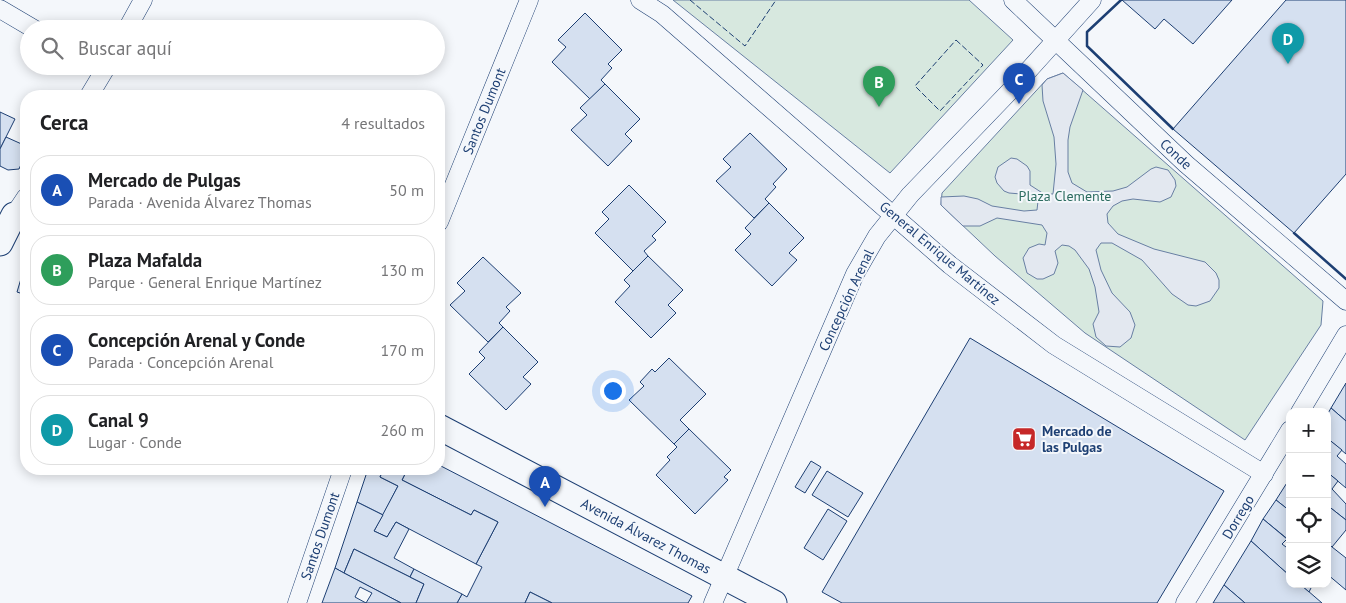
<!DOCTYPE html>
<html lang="es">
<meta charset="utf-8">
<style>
:root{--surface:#fff;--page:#f6f6f6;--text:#202124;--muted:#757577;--line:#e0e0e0;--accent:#0b8043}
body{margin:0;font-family:"PT Sans",sans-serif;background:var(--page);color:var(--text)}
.controls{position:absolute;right:15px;bottom:15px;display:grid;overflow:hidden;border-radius:10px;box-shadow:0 2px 12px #0003}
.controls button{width:45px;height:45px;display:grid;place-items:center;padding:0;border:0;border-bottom:1px solid var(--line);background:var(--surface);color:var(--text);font:25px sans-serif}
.you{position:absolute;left:612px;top:390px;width:18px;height:18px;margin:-12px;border:4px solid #fff;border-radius:50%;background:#1a73e8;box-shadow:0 0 0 8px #1a73e833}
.badge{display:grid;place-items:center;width:32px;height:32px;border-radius:50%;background:var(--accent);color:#fff;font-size:16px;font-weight:700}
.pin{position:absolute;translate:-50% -41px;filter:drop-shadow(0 1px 2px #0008)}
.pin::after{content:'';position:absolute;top:26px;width:18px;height:15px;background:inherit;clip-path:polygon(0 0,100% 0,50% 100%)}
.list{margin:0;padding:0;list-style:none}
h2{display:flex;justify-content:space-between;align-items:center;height:65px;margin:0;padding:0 20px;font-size:21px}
h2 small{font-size:16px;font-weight:400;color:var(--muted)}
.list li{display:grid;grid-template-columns:32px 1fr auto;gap:15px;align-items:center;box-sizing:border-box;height:70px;margin:0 10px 10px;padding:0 10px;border:1px solid var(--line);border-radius:20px}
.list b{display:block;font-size:19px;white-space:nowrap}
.list p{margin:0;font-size:16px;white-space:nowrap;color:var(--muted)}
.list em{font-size:16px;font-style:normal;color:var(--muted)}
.icon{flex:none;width:28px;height:28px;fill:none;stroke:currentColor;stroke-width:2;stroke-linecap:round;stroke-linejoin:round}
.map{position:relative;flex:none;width:1346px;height:603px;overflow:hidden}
.search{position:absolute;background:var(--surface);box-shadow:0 2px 12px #0003;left:20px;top:20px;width:425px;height:55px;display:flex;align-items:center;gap:12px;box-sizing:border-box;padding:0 18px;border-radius:28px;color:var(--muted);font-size:19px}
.panel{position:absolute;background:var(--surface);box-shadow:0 2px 12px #0003;left:20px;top:90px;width:425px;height:385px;border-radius:20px}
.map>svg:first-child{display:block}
</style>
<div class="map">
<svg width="1346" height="603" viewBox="0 0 1346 603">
<rect width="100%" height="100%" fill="#f4f7fb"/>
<g fill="#d7e8df" stroke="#687fa3">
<polygon points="673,0 969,0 1013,40 890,173"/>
<polygon points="1063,73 1323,301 1321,325 1245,440 1085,333 995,256 941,205 942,193 1047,79"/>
</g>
<polygon fill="#e3e8f0" stroke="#687fa3" points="1063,73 1083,90 1070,127 1068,140 1068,172 1072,183 1087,192 1113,191 1127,187 1151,169 1156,167 1168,170 1175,180 1176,186 1171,197 1160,202 1133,199 1122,201 1113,206 1107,214 1108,223 1118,234 1154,249 1205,262 1216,273 1219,280 1219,288 1210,301 1196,306 1188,305 1172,294 1142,260 1112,243 1101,243 1096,250 1101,270 1112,293 1130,312 1135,325 1131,338 1120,347 1106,346 1096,337 1093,324 1099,312 1095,287 1089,269 1075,250 1069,246 1062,245 1055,251 1058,263 1054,274 1043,279 1037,279 1027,273 1023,258 1029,248 1039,244 1045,245 1047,233 1042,225 997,218 980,226 963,226 941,205 941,197 964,196 978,199 992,206 1024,211 1037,210 1038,201 1033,195 1009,193 1004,191 997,183 995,177 998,167 1011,158 1017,159 1027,166 1030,171 1030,185 1044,194 1053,194 1056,164 1054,137 1043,101 1042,85 1047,79"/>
<g fill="#d5e0f0" stroke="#1d3f73">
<polygon points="1122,0 1232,0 1193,44 1164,19 1155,29"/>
<polygon points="1286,0 1346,0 1346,174 1294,233 1173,129"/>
<polygon points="585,13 622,50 608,64 612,68 601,80 605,84 590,99 552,62 566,47 558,40"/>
<polygon points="605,84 640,119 625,134 632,141 608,166 571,130 587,115 580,108"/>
<polygon points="0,112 15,119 0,149"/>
<polygon points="750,133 787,169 773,184 776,187 765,199 769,203 754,218 716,181 731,167 723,159"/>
<polygon points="6,137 26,146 26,153 19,169 8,170 0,166 0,149"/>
<polygon points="629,185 666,222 652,236 656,240 644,251 648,256 633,271 595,233 609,219 602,212"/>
<polygon points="769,203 804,238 789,253 797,260 772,286 735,250 751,234 745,228"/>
<polygon points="648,256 683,290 668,305 676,313 651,338 615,302 630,286 624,280"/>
<polygon points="483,257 521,293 506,307 510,311 499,323 503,327 488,342 450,305 465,291 457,283"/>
<polygon points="26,262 26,295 17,292"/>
<polygon points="503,327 538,362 523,377 531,384 506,410 469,374 485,358 479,352"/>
<polygon points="970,338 1224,491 1157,603 842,603 822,592"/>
<polygon points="669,358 706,394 680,420 689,429 674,444 629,400 644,386 640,382 652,369 655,372"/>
<polygon points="1346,383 1346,421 1331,408"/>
<polygon points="1331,408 1346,421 1346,454 1327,438 1327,415"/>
<polygon points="689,429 731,470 724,477 728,480 695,514 656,475 670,460 667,457 677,447 674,444"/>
<polygon points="1327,438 1342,450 1337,456 1346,464 1346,488 1327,472"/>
<polygon points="811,461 821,467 805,493 795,487"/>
<polygon points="439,465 692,596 688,603 552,603 530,592 525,603 457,603 462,594 467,597 482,567 476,564 498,522 474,510 471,515 402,480 407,470 405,469 439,469"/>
<polygon points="368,469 384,469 380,477 398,486 383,515 357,502"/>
<polygon points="384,469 405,469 407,470 402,480 471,515 474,510 498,522 476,564 396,522 387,537 374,531 398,486 380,477"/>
<polygon points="827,471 863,493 848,517 812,495"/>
<polygon points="1327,472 1338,481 1332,489 1346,504 1346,520 1327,505"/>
<polygon points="1290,478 1290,511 1276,500"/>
<polygon points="1276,500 1290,511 1290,541 1263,519"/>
<polygon points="357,502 383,515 374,531 387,537 396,522 409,529 394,558 414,569 410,577 354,549 344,573 335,568"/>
<polygon points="1327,505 1346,520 1346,530 1332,547 1327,543"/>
<polygon points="828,509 847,521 823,560 804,548"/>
<polygon points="1263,519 1287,539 1282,544 1290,550 1290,576 1251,541"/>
<polygon points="1251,541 1290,576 1290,584 1300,584 1322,603 1245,603 1224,585"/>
<polygon points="1327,543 1346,558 1346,590 1327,574"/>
<polygon points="354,549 424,584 416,603 401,603 344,573"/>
<polygon points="335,568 344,573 401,603 366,603 372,593 360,587 355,597 366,603 322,603"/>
<polygon points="414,569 462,594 457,603 416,603 424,584 410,577"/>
<polygon points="1300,584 1313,584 1309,592"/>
<polygon points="1224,585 1245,603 1213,603"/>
<polygon points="530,592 552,603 525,603"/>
</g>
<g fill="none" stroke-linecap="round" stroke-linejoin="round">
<defs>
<g id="street">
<polyline points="640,0 662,14 950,265 1054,345 1264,474"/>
<polyline points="1013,0 1186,164 1346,301"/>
<polyline points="0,9 34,29"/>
<polyline points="127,29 143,0"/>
<polyline points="89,96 107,66"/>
<polyline points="14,215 26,197"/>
<polyline points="439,222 529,0"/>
<polyline points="1300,412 1346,335"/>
<polyline points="297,603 343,469"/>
<polyline points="713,603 855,274 877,236 910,195 1009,92 1092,0"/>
<polyline points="1185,603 1290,430"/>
</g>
<g id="secondary">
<polyline points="0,243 14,215"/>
<polyline points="439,427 774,603"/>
</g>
</defs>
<use href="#street" stroke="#1d3f73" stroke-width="19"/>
<use href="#secondary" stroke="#1d3f73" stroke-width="27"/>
<use href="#street" stroke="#f4f7fb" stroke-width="18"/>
<use href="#secondary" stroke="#f4f7fb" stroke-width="25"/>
<g stroke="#1d3f73" stroke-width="1" stroke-dasharray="6 2.5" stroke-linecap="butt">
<polyline points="690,0 745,46 776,0"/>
<polygon points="956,40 983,65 940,111 915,86"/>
</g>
<g stroke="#1d3f73" stroke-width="2.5">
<polyline points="1121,0 1087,32 1087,46 1173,129"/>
<polyline points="1294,233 1346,279"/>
</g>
</g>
<defs>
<symbol id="supermarket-square" viewBox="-11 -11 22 22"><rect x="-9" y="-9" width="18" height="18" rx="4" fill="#c62828" stroke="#f4f7fb"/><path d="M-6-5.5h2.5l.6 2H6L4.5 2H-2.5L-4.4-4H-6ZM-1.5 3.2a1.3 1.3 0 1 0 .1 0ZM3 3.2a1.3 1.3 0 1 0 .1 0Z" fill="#fff"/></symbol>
</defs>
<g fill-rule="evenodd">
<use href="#supermarket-square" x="1010" y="425" width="28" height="28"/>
</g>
<g text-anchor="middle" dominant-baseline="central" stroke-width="4" stroke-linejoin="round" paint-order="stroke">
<g font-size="14" fill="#1d3f73" stroke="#f4f7fb">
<text transform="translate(484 111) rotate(-68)">Santos Dumont</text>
<text transform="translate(1176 154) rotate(43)">Conde</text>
<text transform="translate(940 253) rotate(40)">General Enrique Martínez</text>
<text transform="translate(846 300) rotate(-65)">Concepción Arenal</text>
<text transform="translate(1238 517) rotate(-59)">Dorrego</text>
<text transform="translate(320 536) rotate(-71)">Santos Dumont</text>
<text transform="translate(646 536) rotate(28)">Avenida Álvarez Thomas</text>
</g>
<g font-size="14" fill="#2c6c60" stroke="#f4f7fb">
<text x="1065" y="196">Plaza Clemente</text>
</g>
<g font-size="14" font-weight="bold" fill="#1d3f73" stroke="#f4f7fb" text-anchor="start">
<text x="1042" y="431">Mercado de<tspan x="1042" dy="16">las Pulgas</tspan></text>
</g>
</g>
</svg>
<div class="controls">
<button>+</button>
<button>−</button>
<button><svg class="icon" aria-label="locate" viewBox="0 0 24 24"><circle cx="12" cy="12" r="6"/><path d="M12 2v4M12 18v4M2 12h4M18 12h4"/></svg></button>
<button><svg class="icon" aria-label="layers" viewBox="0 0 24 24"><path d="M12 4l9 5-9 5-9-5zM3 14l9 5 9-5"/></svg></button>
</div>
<div class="you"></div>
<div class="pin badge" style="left:545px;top:507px;background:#1a4fb4">A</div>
<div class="pin badge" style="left:879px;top:107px;background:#2e9e5b">B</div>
<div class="pin badge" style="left:1019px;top:104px;background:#1a4fb4">C</div>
<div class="pin badge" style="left:1288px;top:64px;background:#0f9aa8">D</div>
<div class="search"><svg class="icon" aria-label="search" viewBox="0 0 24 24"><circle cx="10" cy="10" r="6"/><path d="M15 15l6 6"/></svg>Buscar aquí</div>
<section class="panel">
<h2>Cerca<small>4 resultados</small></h2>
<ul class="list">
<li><span class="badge" style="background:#1a4fb4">A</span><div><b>Mercado de Pulgas</b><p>Parada · Avenida Álvarez Thomas</p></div><em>50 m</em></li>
<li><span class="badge" style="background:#2e9e5b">B</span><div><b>Plaza Mafalda</b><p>Parque · General Enrique Martínez</p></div><em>130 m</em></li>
<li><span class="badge" style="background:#1a4fb4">C</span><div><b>Concepción Arenal y Conde</b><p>Parada · Concepción Arenal</p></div><em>170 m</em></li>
<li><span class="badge" style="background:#0f9aa8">D</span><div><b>Canal 9</b><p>Lugar · Conde</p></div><em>260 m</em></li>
</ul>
</section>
</div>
